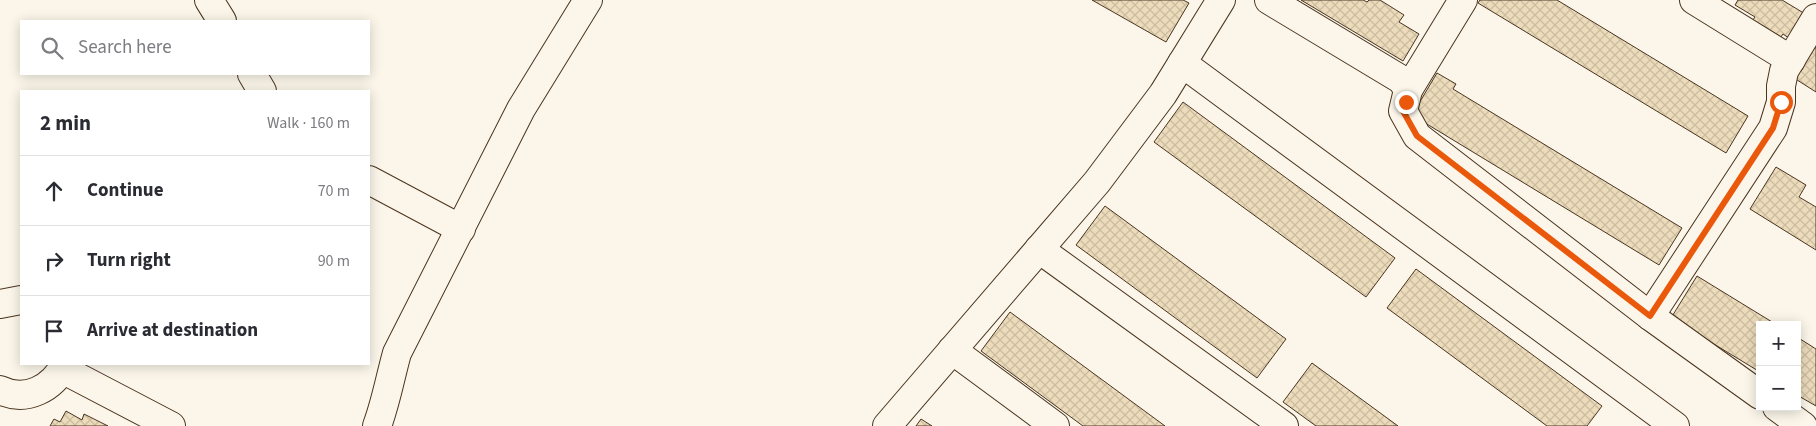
<!DOCTYPE html>
<meta charset="utf-8">
<style>
:root{--surface:#fff;--page:#f2f2f3;--text:#2b2b33;--muted:#7c7c81;--line:#e1e1e2}
body{margin:0;font-family:"Source Sans 3",sans-serif;background:var(--page);color:var(--text)}
.controls{position:absolute;right:15px;bottom:15px;display:grid;overflow:hidden;border-radius:0px;box-shadow:0 2px 12px #0003}
.controls button{width:45px;height:45px;display:grid;place-items:center;padding:0;border:0;border-bottom:1px solid var(--line);background:var(--surface);color:var(--text);font:25px sans-serif}
.stop{position:absolute;width:15px;height:15px;margin:-11px;border:4px solid #ea580c;border-radius:50%;background:#fff}
.stop.end{background:#ea580c;border-color:#fff;box-shadow:0 1px 5px #0008}
.list{margin:0;padding:0;list-style:none}
h2{display:flex;justify-content:space-between;align-items:center;height:65px;margin:0;padding:0 20px;font-size:21px}
h2 small{font-size:16px;font-weight:400;color:var(--muted)}
.list li{display:grid;grid-template-columns:32px 1fr auto;gap:15px;align-items:center;box-sizing:border-box;height:70px;padding:0 20px;border-top:1px solid var(--line)}
.list b{display:block;font-size:19px;white-space:nowrap}
.list em{font-size:16px;font-style:normal;color:var(--muted)}
.icon{flex:none;width:28px;height:28px;fill:none;stroke:currentColor;stroke-width:2;stroke-linecap:round;stroke-linejoin:round}
.map{position:relative;flex:none;width:1816px;height:426px;overflow:hidden}
.search{position:absolute;background:var(--surface);box-shadow:0 2px 12px #0003;left:20px;top:20px;width:350px;height:55px;display:flex;align-items:center;gap:12px;box-sizing:border-box;padding:0 18px;border-radius:0px;color:var(--muted);font-size:19px}
.panel{position:absolute;background:var(--surface);box-shadow:0 2px 12px #0003;left:20px;top:90px;width:350px;height:275px;border-radius:0px}
.map>svg:first-child{display:block}
</style>
<div class="map">
<svg width="1816" height="426" viewBox="0 0 1816 426">
<defs>
<pattern id="building-cross-hatch" width="8" height="8" patternUnits="userSpaceOnUse" patternTransform="scale(1.25)"><rect width="8" height="8" fill="#ecdcbc"/><path d="M0 0l8 8M0 8l8-8" fill="none" stroke="#ccbda1"/></pattern>
</defs>
<rect width="100%" height="100%" fill="#fbf6e9"/>
<g fill="url(#building-cross-hatch)" stroke="#4a3520">
<polygon points="1092,0 1183,0 1189,3 1166,42"/>
<polygon points="1301,0 1363,0 1367,2 1369,0 1380,0 1404,15 1399,22 1419,34 1403,61"/>
<polygon points="1480,0 1557,0 1748,116 1726,153 1478,3"/>
<polygon points="1738,0 1782,0 1812,18 1796,43 1783,34 1780,38 1752,21 1755,17 1735,5"/>
<polygon points="1814,47 1816,48 1816,92 1794,78"/>
<polygon points="1437,73 1456,84 1453,89 1682,228 1659,265 1412,115"/>
<polygon points="1183,102 1395,258 1366,297 1154,142"/>
<polygon points="1776,167 1806,185 1799,197 1816,207 1816,250 1750,209"/>
<polygon points="1105,206 1286,339 1257,378 1076,245"/>
<polygon points="1416,269 1602,406 1587,426 1547,426 1387,308"/>
<polygon points="1697,276 1777,325 1760,325 1760,372 1671,318"/>
<polygon points="1010,312 1165,426 1083,426 981,351"/>
<polygon points="1797,337 1816,349 1816,406 1797,395"/>
<polygon points="1312,363 1398,426 1316,426 1283,402"/>
<polygon points="66,411 82,420 84,414 108,426 50,426 54,419 60,422"/>
<polygon points="921,419 932,426 916,426"/>
</g>
<g fill="none" stroke-linecap="round" stroke-linejoin="round">
<defs>
<g id="minor">
<polyline points="209,0 222,21"/>
<polyline points="1269,0 1402,80 1408,90 1403,111 1417,136 1650,316 1760,395"/>
<polyline points="1694,0 1791,60"/>
<polyline points="1182,63 1675,426"/>
<polyline points="252,74 262,91"/>
<polyline points="1408,90 1463,0"/>
<polyline points="369,180 461,229"/>
<polyline points="1039,249 1284,426"/>
<polyline points="0,304 21,300"/>
<polyline points="1650,316 1773,128 1781,102 1781,86 1784,71 1816,18"/>
<polyline points="952,350 1055,426"/>
<polyline points="62,369 171,426"/>
<path d="M0,390C26,403 53,388 65,364"/>
<polyline points="1777,407 1803,426"/>
<path d="M377,426C386,402 390,378 397,353L521,109L588,0"/>
<polyline points="887,426 1097,182 1163,94 1221,0"/>
</g>
</defs>
<use href="#minor" stroke="#4a3520" stroke-width="30"/>
<use href="#minor" stroke="#fbf6e9" stroke-width="28"/>
</g>
<g fill="none" stroke-linecap="round" stroke-linejoin="round">
<polyline stroke="#ea580c" stroke-width="6" points="1406,102 1403,111 1417,136 1650,316 1773,128 1781,102"/>
</g>
</svg>
<div class="controls">
<button>+</button>
<button>−</button>
</div>
<div class="stop" style="left:1781px;top:102px"></div>
<div class="stop end" style="left:1406px;top:102px"></div>
<div class="search"><svg class="icon" aria-label="search" viewBox="0 0 24 24"><circle cx="10" cy="10" r="6"/><path d="M15 15l6 6"/></svg>Search here</div>
<section class="panel">
<h2>2 min<small>Walk · 160 m</small></h2>
<ul class="list">
<li><svg class="icon" aria-label="ahead" viewBox="0 0 24 24"><path d="M12 20V5M6 11l6-6 6 6"/></svg><div><b>Continue</b></div><em>70 m</em></li>
<li><svg class="icon" aria-label="right" viewBox="0 0 24 24"><path d="M7 20v-9h11M14 6l5 5-5 5"/></svg><div><b>Turn right</b></div><em>90 m</em></li>
<li><svg class="icon" aria-label="arrive" viewBox="0 0 24 24"><path d="M6 21V4h12l-3 4 3 4H6"/></svg><div><b>Arrive at destination</b></div></li>
</ul>
</section>
</div>
